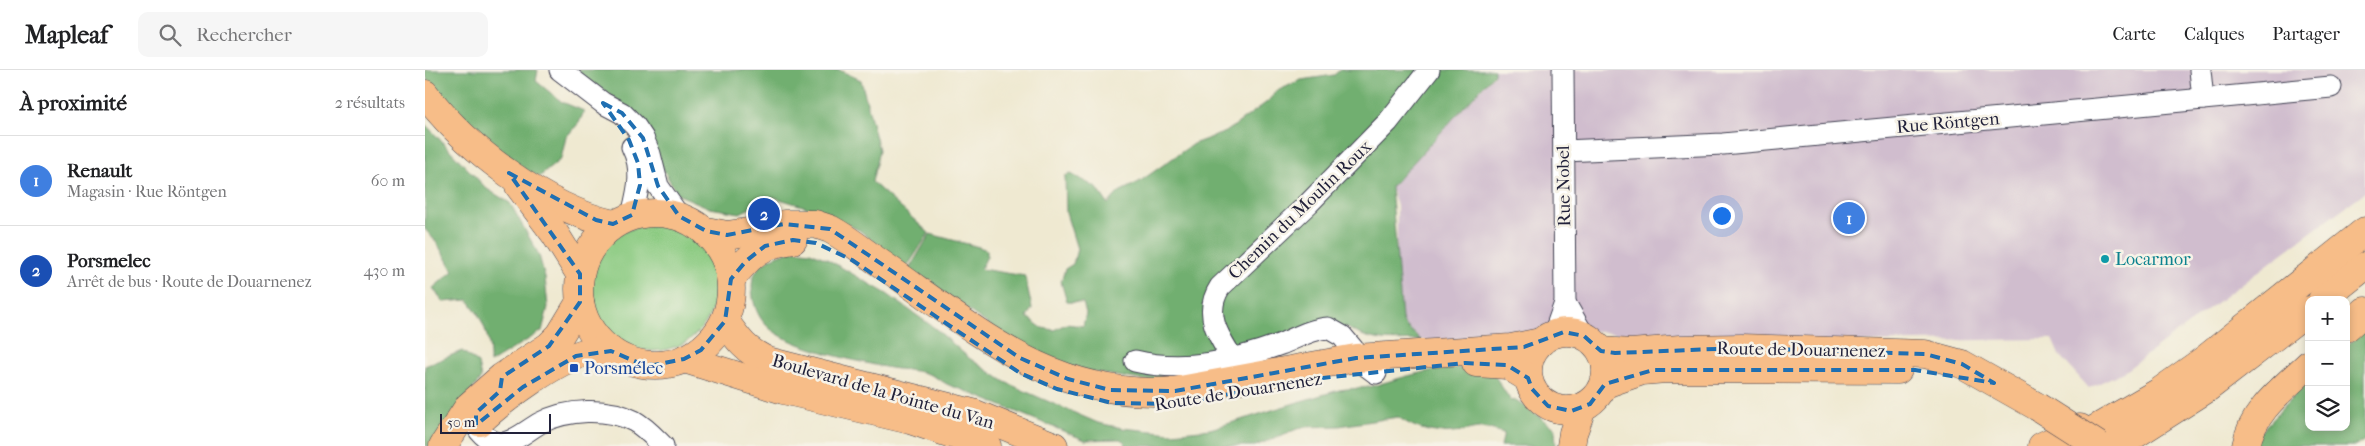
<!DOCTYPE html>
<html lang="fr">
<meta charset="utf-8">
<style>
:root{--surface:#fff;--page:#f6f6f6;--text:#202124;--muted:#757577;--line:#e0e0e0;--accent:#1f6fb2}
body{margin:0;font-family:"IM FELL French Canon",serif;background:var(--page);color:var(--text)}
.controls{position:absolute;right:15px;bottom:15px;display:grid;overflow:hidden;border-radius:10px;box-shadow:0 2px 8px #0003}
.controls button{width:45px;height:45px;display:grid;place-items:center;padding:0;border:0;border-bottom:1px solid var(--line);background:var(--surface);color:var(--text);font:25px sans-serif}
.scale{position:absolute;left:15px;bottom:12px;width:111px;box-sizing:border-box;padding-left:5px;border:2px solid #22223b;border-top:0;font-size:14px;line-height:18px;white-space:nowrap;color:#22223b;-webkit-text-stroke:4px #f7f3e8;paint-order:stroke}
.you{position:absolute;left:1296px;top:145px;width:18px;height:18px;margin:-12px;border:4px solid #fff;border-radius:50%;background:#1a73e8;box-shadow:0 0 0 8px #1a73e833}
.badge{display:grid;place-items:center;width:32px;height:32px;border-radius:50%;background:var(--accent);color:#fff;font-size:16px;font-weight:700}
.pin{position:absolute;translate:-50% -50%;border:2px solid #fff;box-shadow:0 1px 5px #0006}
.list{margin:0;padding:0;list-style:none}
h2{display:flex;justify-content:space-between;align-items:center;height:65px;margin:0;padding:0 20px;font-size:21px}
h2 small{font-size:16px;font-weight:400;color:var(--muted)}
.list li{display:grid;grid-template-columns:32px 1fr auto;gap:15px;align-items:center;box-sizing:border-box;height:90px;padding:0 20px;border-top:1px solid var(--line)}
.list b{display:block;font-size:19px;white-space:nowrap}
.list p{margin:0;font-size:16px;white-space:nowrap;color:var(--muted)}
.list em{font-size:16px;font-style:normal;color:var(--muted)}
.icon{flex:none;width:28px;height:28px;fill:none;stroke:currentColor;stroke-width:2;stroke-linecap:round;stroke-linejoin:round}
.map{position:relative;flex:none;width:1940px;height:376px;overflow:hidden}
header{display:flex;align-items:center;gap:30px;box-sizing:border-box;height:70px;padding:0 25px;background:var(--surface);border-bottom:1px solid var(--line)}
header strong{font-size:24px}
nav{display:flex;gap:28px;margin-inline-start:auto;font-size:18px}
.search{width:350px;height:45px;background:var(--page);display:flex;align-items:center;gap:12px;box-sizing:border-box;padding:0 18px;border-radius:10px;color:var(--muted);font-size:19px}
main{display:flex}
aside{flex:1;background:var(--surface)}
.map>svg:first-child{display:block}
</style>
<header>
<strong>Mapleaf</strong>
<div class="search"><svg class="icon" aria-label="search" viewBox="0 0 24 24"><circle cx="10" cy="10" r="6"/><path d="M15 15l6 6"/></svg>Rechercher</div>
<nav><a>Carte</a><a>Calques</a><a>Partager</a></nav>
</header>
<main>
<aside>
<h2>À proximité<small>2 résultats</small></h2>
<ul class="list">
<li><span class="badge" style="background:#3f7fe0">1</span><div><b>Renault</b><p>Magasin · Rue Röntgen</p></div><em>60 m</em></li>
<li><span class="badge" style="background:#1a4fb4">2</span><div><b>Porsmelec</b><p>Arrêt de bus · Route de Douarnenez</p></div><em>430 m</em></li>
</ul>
</aside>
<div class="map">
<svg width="1940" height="376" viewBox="0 0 1940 376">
<rect width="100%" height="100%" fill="#f7f3e8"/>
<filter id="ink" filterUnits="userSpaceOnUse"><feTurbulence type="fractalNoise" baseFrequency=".02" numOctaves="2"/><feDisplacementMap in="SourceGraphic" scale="10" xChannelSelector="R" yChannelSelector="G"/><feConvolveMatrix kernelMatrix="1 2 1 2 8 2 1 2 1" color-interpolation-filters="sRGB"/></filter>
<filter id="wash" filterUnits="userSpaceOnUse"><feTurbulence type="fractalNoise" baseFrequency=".0096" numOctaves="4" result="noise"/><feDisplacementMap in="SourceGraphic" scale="20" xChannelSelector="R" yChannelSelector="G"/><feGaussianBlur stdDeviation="1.12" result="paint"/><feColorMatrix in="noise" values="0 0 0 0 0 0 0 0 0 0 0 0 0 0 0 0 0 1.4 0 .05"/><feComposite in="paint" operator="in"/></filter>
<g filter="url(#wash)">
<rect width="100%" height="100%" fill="#efe9d1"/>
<polygon fill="#d0bdce" points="1069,0 1940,0 1940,122 1700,301 1664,318 1634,285 1627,269 1290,274 1122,256 1090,270 1015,275 996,270 979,254 977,248 972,199 972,136 966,117 1069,5"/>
<circle fill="#8ccb82" stroke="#57765e" cx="228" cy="218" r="63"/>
<g fill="#71af70" stroke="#4a6856">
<path d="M0,0H113L111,11L137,32L159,41L154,53L141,67L136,89L114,107C104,101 93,96 83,89C63,74 0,25 0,0Z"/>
<polygon points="149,0 414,0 436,10 454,80 447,112 504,163 482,197 434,160 391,140 348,127 315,143 285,138 252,124 204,38"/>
<path d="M915,0H1069V4L966,117L977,248L979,254L996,270C967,271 946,273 921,257L758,293L752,308L730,312L647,299L590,273L484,199L505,164L554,177L562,180V186L556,199L600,206L607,238L602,247L617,258L629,260L641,254L658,256L661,243L658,233L642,232L636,212L640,199L648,194L652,179L641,143L640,106L646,104L672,118L683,134L694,122L714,112L768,74L801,62L842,32L852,21L876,10L909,5Z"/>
<path d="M0,54L62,119L85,133L114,185L120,208L123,237L117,261L65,293C66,269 58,248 43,230L18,232L8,218L28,201L12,173L0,159Z"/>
<path d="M369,180L385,182L402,189L462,224L511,259L544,288L580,312L613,327L673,353L697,358L747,363L785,359C828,347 870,332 914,320C925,318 937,319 948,316C986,305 1028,290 1068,303L1086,331L1091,330L1130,358L1131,376H1076L1079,363C1073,362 1067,359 1060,358C1053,357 1044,360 1037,361C1012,365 993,361 973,347L914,356L877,357L830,376H699L700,372L695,369L660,370L533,318C520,315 517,310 506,305C494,300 478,300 465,298C434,292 366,278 343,257C332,247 327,231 327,216C328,192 350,186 369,180Z"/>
<polygon points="1940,260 1940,370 1929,376 1830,376 1835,362 1884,310 1884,357 1921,357 1921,276"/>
<polygon points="37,281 53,293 56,308 6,376 0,376 0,296"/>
</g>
</g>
<g filter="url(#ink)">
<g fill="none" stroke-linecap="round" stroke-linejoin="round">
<defs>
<g id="minor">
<polyline points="135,0 178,33 197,43 210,56 218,68 225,84 233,116 254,146"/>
<polyline points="1775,0 1778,29"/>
<polyline points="1139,81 1298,74 1906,17"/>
<path d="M207,145C213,121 219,100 207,77"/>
<polyline points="1140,233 1159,266"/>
<polyline points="1129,264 1140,233 1138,0"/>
<path d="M808,289C793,266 778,243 795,217L884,133L963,52L1004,0"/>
<path d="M710,291C759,303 809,291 856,274C871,268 886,259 903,258L917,266L928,279L931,288L951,303"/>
<path d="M54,341L51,343C51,346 50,351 51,354C54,364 68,374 78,373C91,371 104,359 115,353C142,339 182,337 209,351C220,357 229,367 238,376"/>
</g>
<g id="major">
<path d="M0,24C43,80 119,138 188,154"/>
<polyline points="94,116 130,164 155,204"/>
<circle cx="230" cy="219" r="76"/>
<path d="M281,161L302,165L329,161L359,154H390L405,159C424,169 440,183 458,195C551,260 629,331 750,321L931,288L1086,278L1116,272"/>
<path d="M306,209C326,184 336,174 368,170"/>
<circle cx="1142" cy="301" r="39"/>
<polyline points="1176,281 1206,283 1255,279 1316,278 1500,284 1537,294 1613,337"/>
<polyline points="1051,293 1082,295 1103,308"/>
<polyline points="1180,314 1217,301 1241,299 1473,300"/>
<path d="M54,352C76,331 132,289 162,282C170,281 178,281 186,281"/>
<polyline points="18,376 44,336 77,307 124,276 135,265 155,232"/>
</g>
<g id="highway">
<polyline points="1897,230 1940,196"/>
<path d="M300,251C314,271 320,280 343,291L548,343L629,376"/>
<polyline points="1921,258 1940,241"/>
<polyline points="259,289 358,320 485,350 562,376"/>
<polyline points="1146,376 1148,363 1157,338"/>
<polyline points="1617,376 1655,358"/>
<polyline points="1641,376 1734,322 1779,290 1940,161"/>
<polyline points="1692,376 1780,320 1884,240"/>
<path d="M1821,376C1827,341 1859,318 1884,294"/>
</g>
</defs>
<use href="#minor" stroke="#414052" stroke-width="23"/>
<use href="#major" stroke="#414052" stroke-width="29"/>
<use href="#highway" stroke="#414052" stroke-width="29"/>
<use href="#minor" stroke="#fff" stroke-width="21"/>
<use href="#major" stroke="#f7bd88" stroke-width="28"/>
<use href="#highway" stroke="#f7bd88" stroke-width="28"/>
<defs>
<polyline id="major-bridge" points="1613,337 1674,376"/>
</defs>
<use href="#major-bridge" stroke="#414052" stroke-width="29" stroke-linecap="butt"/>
<use href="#major-bridge" stroke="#f7bd88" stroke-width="28"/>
</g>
</g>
<path fill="none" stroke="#1f6fb2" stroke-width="4" stroke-dasharray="10 6" stroke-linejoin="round" d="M178,33L197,43L218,68L233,116L254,146L281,161L302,165L359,154L405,159L595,288L643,309L685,320L750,321L931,288L1099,277L1139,262L1159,266L1176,281L1190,283L1316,278L1500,284L1537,294L1569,313L1490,300H1228L1180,314L1165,334L1146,341L1123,336L1107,319L1103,308L1082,295L1040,293L878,310L752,334L687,333L632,319L595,303L427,190L391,173L368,170L340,176L321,191L306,209L300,251L276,280L259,289L229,295L214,293L186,281L151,286L98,317L51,355V343L75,321L77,307L124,276L155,232V204L84,103L171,150L188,154L207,145L215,115L213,93L204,70Z"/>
<circle fill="#0f9aa8" stroke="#f7f3e8" stroke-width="2" cx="1680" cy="189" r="5"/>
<rect fill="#1a4fb4" stroke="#f7f3e8" stroke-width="2" x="144" y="293" width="10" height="10" rx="2.5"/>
<g text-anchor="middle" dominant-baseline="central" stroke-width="5" stroke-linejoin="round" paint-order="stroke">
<g font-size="18" fill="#22223b" stroke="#f7f3e8">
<text transform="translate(1523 53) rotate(-5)">Rue Röntgen</text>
<text transform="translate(1139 116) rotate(-91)">Rue Nobel</text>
<text transform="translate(875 140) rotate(-44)">Chemin du Moulin Roux</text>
<text transform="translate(1376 280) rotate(1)">Route de Douarnenez</text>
<text transform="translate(458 322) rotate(16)">Boulevard de la Pointe du Van</text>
<text transform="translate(813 322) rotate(-9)">Route de Douarnenez</text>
</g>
<g font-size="18" fill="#0d838f" stroke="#f7f3e8" text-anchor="start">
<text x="1690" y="189">Locarmor</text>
</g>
<g font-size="18" fill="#164399" stroke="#f7f3e8" text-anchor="start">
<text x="159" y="298">Porsmélec</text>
</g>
</g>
</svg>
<div class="controls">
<button>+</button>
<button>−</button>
<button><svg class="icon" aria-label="layers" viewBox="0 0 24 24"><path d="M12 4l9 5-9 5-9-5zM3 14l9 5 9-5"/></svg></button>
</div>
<div class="scale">50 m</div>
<div class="you"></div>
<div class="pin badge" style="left:1424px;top:148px;background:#3f7fe0">1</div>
<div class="pin badge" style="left:339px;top:144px;background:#1a4fb4">2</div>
</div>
</main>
